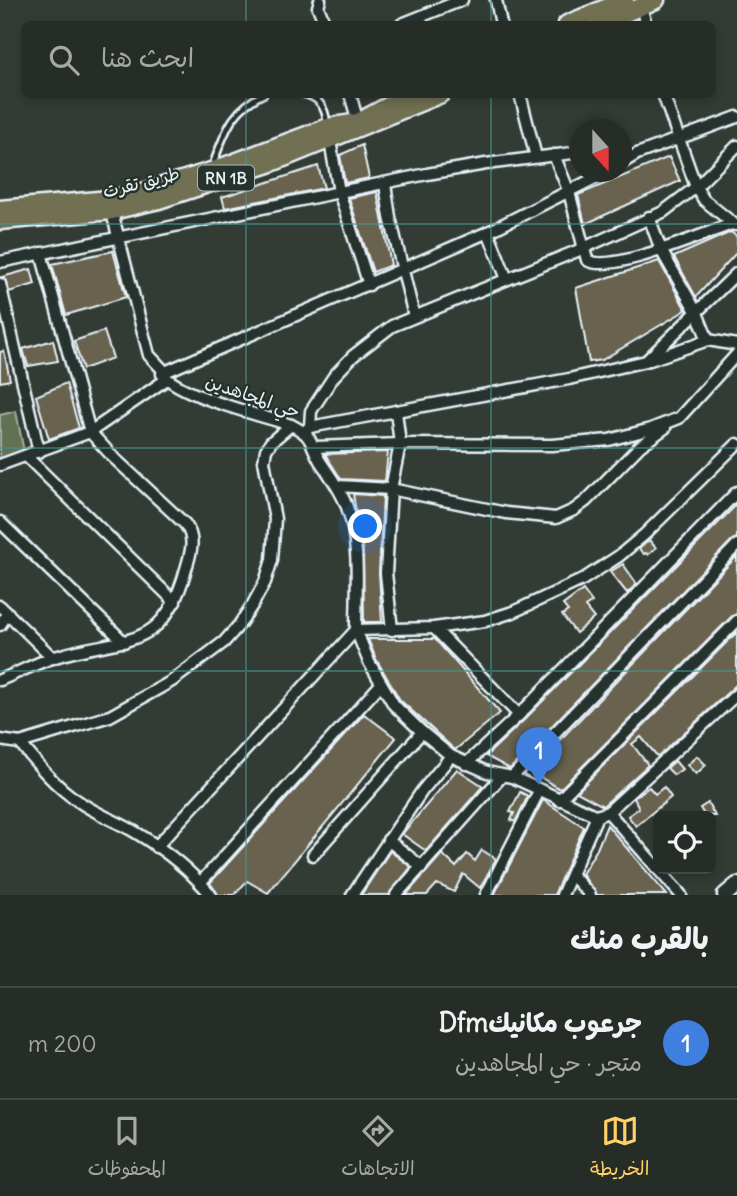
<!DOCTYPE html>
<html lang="ar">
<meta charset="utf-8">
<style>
:root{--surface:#262d27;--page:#323933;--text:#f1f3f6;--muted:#a4a8a7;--line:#424944;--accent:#ffd166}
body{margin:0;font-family:Delius,"Playpen Sans Arabic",sans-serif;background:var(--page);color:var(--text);direction:rtl}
.controls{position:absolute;right:21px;bottom:21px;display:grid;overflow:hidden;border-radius:10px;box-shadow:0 4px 10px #0003}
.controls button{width:63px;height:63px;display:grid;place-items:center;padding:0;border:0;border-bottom:2px solid var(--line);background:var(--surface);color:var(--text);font:35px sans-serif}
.compass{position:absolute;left:569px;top:119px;width:63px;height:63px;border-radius:50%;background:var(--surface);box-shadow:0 4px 10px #0003;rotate:159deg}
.you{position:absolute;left:366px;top:527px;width:24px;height:24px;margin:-18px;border:5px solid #fff;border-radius:50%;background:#1a73e8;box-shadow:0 0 0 10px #1a73e833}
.badge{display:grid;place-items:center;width:46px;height:46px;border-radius:50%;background:var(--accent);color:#fff;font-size:23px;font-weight:700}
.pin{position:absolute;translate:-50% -58px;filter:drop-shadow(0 2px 4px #0008)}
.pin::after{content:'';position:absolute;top:37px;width:24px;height:21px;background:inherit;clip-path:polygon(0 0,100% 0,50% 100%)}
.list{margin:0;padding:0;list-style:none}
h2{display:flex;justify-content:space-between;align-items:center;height:91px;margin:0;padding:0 28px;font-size:30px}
h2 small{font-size:23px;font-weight:400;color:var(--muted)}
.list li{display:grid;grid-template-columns:46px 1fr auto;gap:21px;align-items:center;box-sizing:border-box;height:112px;padding:0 28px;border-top:2px solid var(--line)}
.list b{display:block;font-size:26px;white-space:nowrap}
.list p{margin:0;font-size:23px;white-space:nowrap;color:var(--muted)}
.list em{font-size:23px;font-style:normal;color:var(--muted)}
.icon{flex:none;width:38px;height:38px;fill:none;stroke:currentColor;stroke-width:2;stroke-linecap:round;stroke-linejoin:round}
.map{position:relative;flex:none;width:737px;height:895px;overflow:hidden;direction:ltr}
.search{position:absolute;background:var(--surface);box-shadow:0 4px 10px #0003;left:21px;right:21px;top:21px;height:77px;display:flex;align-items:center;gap:18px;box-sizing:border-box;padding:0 24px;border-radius:10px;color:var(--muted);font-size:26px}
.sheet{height:203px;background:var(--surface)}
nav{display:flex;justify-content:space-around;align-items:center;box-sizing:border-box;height:98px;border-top:2px solid var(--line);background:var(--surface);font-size:19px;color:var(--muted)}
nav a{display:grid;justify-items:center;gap:4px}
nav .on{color:var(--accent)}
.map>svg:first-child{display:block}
</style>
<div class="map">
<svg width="737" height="895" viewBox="0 0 737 895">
<rect width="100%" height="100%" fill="#333c34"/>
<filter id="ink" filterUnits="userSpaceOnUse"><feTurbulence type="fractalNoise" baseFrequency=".0143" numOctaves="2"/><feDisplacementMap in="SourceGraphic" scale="14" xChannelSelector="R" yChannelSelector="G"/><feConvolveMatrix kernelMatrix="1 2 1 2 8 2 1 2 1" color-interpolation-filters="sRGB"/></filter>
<g filter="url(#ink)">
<polygon fill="#627052" stroke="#a5b0a5" stroke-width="2" points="16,411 24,452 0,459 0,415"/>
<g fill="#676250" stroke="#e8f1f8" stroke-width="2">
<polygon points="362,145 369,178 345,183 340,155"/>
<polygon points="669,157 680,181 585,224 578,195"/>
<polygon points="318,166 324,188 225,208 222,197"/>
<polygon points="377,192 391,265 373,272 349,198"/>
<polygon points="731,232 737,237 737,252 696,297 674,257"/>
<polygon points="113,251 126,297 66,315 52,264"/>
<polygon points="659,261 686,310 602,360 589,362 576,288"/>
<polygon points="31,269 35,284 9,292 7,282 2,277"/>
<polygon points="104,331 113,358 83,369 74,341"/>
<polygon points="53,340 58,361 28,366 23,349"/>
<polygon points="4,351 10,380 0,382 0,352"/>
<polygon points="66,383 79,428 49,439 36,396"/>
<polygon points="388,452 385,481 341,479 325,454"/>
<polygon points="353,494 383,496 379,573 382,622 364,622 363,552"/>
<polygon points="737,504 737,538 732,540 510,769 486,756 524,720"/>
<polygon points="649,540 656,548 648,555 646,553 644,554 639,549"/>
<polygon points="737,556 737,614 732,616 560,789 530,771"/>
<polygon points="623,564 637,584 627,593 610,572"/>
<polygon points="583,590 592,602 585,607 594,618 576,633 562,615 568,611 563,605"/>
<polygon points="737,632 737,684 658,757 641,737 632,744 648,765 603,806 577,792"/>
<polygon points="368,639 435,639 500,713 455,750 400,700 376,659"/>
<polygon points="364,714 396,738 268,893 247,881 234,895 218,895 210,883"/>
<polygon points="697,756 706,765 696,774 687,765"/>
<polygon points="675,761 682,769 674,775 667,768"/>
<polygon points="457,769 483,786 426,851 402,834"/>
<polygon points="649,787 655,794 664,787 671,797 636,826 628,816 639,808 634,798"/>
<polygon points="520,792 528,796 515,822 511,820 514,813 510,812"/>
<polygon points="543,800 584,827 554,895 494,895"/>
<polygon points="708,803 715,816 705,816 700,808"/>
<polygon points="607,825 667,895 597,895 582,874 597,849"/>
<polygon points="482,850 496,859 480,888 463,874 454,892 437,884 427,895 406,895 442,854 456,867 467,854 475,861"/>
<polygon points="390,851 411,867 389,895 361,895"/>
</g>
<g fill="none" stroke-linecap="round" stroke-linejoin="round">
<defs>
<g id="lane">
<path d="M303,94C319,98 325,106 327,123"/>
<path d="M213,164C225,133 231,109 264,94"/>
</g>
<g id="street">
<polyline points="320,0 318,7 325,24"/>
<polyline points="496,0 501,24"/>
<polyline points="641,7 646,24"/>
<polyline points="402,24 462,0"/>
<polyline points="350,94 358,122"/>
<polyline points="520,94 536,157"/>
<polyline points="663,94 696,187 704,200 735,225"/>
<polyline points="329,135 339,192 369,285"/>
<path d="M554,155L569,192L587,260C610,275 704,233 732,224"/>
<polyline points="622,163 637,154 737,117"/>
<polyline points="385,184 390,217 414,316"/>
<polyline points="111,209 149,355 165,372"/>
<polyline points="649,217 661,250 697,313 708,340"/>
<polyline points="488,232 507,279"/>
<polyline points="0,262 427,174 486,164 580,152"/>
<polyline points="0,284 39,452"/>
<polyline points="650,360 708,340 737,345"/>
<path d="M165,372L162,374C183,397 260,415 291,425C314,436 309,442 320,461C330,476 341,490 347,507C361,545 356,591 356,630L369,662L394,705L422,732L451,756L487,772L512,777L597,816"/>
<polyline points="165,372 488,232 607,172"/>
<polyline points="310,427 311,411 334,376 353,356 392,326 577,251 663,212 696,187 737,146"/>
<polyline points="305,431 310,427 569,379 646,361 737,273"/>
<polyline points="315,447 400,444 552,445 609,440 651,429 679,418 737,354"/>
<polyline points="27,457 175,602"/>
<polyline points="0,465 90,432 167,379"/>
<polyline points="338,486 391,489 506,513 556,518 574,510 586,501 640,446 665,428"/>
<polyline points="0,522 124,642"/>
<polyline points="0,606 53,658"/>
<polyline points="0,625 8,613"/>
<polyline points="434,628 519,715"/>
<polyline points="392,630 386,573 391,489 400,444 396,411"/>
<path d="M0,680C18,673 36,663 55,657C123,635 163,655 186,569C191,552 196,539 185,524L113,457L90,432L41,253"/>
<polyline points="0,740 20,743 110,716 172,681 224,642 239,625 253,604 265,582 272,560 275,519 264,461 266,450 271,442 291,425"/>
<path d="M20,743C37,764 56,787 78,801C96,814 117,821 135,832C162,848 191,871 211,895"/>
<polyline points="466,764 519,715 737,492"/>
<polyline points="512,777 737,545"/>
<polyline points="559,800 737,621"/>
<polyline points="608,812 658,869"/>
<polyline points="388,840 422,867"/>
<polyline points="156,847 356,630 434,628 485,621 513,612 582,580 619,556 644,535 737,444"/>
<polyline points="313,855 422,732"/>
<polyline points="658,869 681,895"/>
<polyline points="572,875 590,895"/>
<polyline points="200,883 381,684"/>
<polyline points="352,895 422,791 451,756"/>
<polyline points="396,895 502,776"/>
<polyline points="486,895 539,791"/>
<polyline points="562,895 597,816 608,812 737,694"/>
</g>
<polyline id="secondary" points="725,895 737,885"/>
<g id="primary">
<polyline points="567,24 625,0"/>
<polyline points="601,24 656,0"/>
<polyline points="0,209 109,199 143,192 211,171 328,127 358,122 410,94"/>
<polyline points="0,221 112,211 159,200 269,164 441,94"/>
</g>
</defs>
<use href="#lane" stroke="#e8f1f8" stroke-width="10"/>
<use href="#street" stroke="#e8f1f8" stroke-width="15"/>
<use href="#secondary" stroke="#e8f1f8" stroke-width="19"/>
<use href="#primary" stroke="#e8f1f8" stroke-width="21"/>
<use href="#lane" stroke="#26332d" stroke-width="4.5"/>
<use href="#street" stroke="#26332d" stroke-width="10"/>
<use href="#secondary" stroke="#26332d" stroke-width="14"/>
<use href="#primary" stroke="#716f52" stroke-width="16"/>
</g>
</g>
<path fill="none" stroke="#459590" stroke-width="2" stroke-opacity="0.55" d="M246,0V24M491,0V24M246,94V895M491,94V895M0,224H737M0,448H737M0,671H737"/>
<g text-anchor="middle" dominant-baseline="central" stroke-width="5" stroke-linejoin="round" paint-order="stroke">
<rect fill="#26332d" stroke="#aeb8bb" stroke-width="2" x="198" y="165.5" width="56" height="25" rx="5"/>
<g font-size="16" font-weight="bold" fill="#e8f1f8">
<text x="226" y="178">RN 1B</text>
</g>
<g font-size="18" fill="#e8f1f8" stroke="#26332d">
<text transform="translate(141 182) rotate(-14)">طريق تقرت</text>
<text transform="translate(253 396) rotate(19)">حي المجاهدين</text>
</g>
</g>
</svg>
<div class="controls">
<button><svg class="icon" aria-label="locate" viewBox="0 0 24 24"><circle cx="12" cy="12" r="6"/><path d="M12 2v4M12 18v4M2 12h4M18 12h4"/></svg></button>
</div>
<svg class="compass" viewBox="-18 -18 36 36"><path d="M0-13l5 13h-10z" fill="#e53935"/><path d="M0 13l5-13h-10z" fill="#a4a8a7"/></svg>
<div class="you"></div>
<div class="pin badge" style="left:539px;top:785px;background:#3f7fe0">1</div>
<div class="search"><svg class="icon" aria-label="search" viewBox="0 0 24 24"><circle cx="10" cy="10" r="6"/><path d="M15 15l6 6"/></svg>ابحث هنا</div>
</div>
<section class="sheet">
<h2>بالقرب منك<small></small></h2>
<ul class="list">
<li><span class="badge" style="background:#3f7fe0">1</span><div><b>جرعوب مكانيكDfm</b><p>متجر · حي المجاهدين</p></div><em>200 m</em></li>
</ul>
</section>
<nav>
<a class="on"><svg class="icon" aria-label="map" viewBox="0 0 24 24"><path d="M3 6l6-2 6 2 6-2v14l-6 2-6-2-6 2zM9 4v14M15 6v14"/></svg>الخريطة</a>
<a><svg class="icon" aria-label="directions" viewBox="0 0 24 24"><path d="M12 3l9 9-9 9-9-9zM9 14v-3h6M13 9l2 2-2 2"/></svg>الاتجاهات</a>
<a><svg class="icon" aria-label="saved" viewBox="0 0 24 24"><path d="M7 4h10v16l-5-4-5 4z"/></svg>المحفوظات</a>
</nav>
